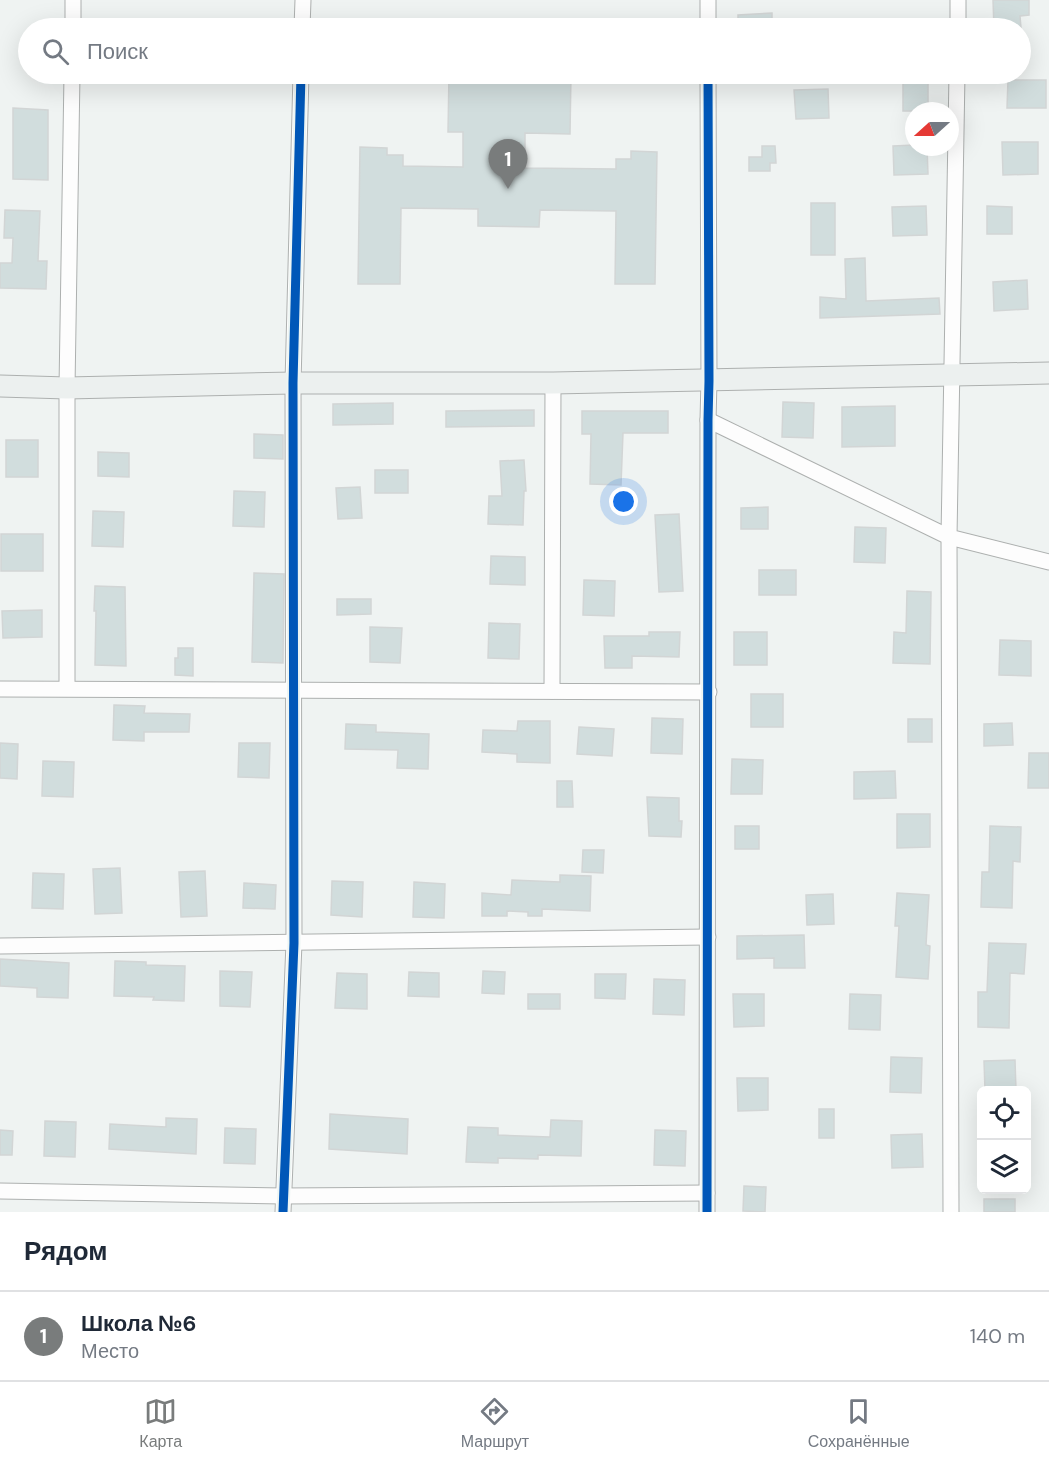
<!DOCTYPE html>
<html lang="ru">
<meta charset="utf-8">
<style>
:root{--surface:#fff;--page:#f6f6f7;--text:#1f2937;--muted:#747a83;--line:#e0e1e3;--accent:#797c7c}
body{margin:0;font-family:"DM Sans",sans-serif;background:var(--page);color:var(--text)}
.controls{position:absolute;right:18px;bottom:18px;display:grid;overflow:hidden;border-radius:9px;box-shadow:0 6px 24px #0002}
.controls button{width:54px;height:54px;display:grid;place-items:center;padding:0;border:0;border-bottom:2px solid var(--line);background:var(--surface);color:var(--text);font:30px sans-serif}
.compass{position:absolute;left:905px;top:102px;width:54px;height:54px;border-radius:50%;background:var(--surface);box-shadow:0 6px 24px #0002;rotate:249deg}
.you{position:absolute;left:624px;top:502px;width:21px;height:21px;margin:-15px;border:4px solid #fff;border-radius:50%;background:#1a73e8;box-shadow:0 0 0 9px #1a73e833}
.badge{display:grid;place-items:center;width:39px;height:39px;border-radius:50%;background:var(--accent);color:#fff;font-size:20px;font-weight:700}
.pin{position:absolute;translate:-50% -50px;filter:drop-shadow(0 2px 3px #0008)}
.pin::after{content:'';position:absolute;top:32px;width:21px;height:18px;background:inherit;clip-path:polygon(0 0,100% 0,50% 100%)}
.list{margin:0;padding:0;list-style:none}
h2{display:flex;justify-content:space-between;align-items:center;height:78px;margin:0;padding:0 24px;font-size:26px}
h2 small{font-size:20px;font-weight:400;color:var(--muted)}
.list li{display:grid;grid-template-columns:39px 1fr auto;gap:18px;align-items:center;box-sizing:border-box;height:90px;padding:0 24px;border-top:2px solid var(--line)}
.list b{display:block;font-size:22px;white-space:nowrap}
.list p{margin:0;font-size:20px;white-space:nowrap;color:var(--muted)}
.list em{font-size:20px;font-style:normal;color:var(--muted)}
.icon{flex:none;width:33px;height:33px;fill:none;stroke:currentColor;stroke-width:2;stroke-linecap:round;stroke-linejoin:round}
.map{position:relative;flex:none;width:1049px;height:1212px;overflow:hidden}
.search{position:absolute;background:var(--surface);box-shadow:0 6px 24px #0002;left:18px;right:18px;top:18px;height:66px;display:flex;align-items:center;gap:15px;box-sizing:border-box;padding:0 21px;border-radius:33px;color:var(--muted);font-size:22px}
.sheet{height:168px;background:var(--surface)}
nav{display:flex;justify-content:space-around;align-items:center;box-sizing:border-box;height:84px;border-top:2px solid var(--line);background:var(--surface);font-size:16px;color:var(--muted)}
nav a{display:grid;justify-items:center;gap:3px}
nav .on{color:var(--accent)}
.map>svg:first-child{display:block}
</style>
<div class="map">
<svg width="1049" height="1212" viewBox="0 0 1049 1212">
<rect width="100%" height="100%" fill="#eff3f2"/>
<g fill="#d1dddd" stroke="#d2d5d5" stroke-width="1.5">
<polygon points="993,0 1029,0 1029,15 1020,16 1021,28 994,28"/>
<polygon points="772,13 772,28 738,28 738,15"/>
<polygon points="449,74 571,74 570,134 525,133 525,168 616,169 616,159 631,159 631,151 657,152 655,284 615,284 616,211 540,210 539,227 478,226 478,209 401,208 400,284 358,284 360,147 387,148 387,155 403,155 403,166 463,167 463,132 448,132"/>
<rect x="903" y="80" width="25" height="31"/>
<polygon points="1008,80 1046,80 1046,108 1007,108"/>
<polygon points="828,89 829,118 796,119 794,90"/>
<polygon points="13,108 48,110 48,180 13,179"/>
<polygon points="1002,142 1038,142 1038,174 1003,175"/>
<polygon points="914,145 914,147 927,147 928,174 894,175 893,146"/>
<polygon points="762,146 775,146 776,163 770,163 770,171 749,171 749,157 762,157"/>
<rect x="811" y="203" width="24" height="52"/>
<polygon points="926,206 927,235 893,236 892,207"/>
<polygon points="987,206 1012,207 1012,234 987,234"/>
<polygon points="5,210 40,211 38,261 47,261 46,289 0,288 0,263 12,263 13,238 4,238"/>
<polygon points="865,258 866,301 939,298 940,314 820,318 820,297 846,299 845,259"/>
<polygon points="1027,280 1028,309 994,311 993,282"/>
<polygon points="783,402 814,403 813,438 782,437"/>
<polygon points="393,403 393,424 333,425 333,404"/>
<polygon points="895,406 895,446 842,447 842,407"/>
<polygon points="534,410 534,426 446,427 446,411"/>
<polygon points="582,411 668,411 668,433 623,433 621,485 590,484 591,434 582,434"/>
<polygon points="254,434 283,435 283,459 254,458"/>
<rect x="6" y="440" width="32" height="37"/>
<polygon points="98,452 129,453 129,477 98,476"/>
<polygon points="524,460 526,491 524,491 523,525 488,524 489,496 502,496 500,461"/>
<rect x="375" y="470" width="33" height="23"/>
<polygon points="360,487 362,518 338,519 336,488"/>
<polygon points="234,491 265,492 264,527 233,526"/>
<polygon points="768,507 768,529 741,529 741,508"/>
<polygon points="93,511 124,512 123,547 92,546"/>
<polygon points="679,514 683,591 659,592 655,515"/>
<polygon points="855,527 886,528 885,563 854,562"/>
<rect x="1" y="534" width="42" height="37"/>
<polygon points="491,556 525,557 525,585 490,584"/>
<rect x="759" y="570" width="37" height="25"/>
<polygon points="254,573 284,574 283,663 252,662"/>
<polygon points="584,580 615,581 614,616 583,615"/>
<polygon points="95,586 125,587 126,666 95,665 96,611 94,611"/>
<polygon points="907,591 931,592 930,664 893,663 894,632 906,633"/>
<polygon points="337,599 371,599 371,614 337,615"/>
<polygon points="42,610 42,637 3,638 2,611"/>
<polygon points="489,623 520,624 519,659 488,658"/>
<polygon points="370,627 402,628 400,663 370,662"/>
<polygon points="649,632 680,632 679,657 632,656 632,668 605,668 604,636 649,636"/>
<rect x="734" y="632" width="33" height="33"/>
<polygon points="1000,640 1031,641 1031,676 999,675"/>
<polygon points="178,648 193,648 193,676 175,675 175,658 178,658"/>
<rect x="751" y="694" width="32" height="33"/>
<polygon points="114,705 145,706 144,713 190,714 189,732 144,732 144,741 113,740"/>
<polygon points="652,718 683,719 682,754 651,753"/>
<rect x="908" y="719" width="24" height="23"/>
<polygon points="518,721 550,721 550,763 517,762 517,754 482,752 483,730 517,731"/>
<polygon points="1012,723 1013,745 984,746 984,724"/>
<polygon points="346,724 376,725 376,732 429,734 428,769 397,768 398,750 345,749"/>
<polygon points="579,727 614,729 612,756 577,754"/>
<polygon points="0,743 18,744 17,779 0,778"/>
<polygon points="239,743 270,743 269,778 238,777"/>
<polygon points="1029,753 1049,753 1049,788 1028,788"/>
<polygon points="732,759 763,760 762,794 731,794"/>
<polygon points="43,761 74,762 73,797 42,796"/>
<polygon points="895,771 896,798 854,799 854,772"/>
<polygon points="557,781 572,781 573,807 557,807"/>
<polygon points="647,797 679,798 679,821 682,821 681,837 649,836"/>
<polygon points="897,814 930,814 930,847 897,848"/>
<rect x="735" y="826" width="24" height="23"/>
<polygon points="990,826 1021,827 1020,862 1013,861 1012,908 981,907 982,872 989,872"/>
<polygon points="583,850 604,850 603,873 582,872"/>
<polygon points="120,868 122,913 95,914 93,869"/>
<polygon points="205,871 207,916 181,917 179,872"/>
<polygon points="33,873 64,874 63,909 32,908"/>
<polygon points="560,875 591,876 590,911 542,909 542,916 528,916 528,912 507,911 507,916 482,916 482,893 511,895 512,880 560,882"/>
<polygon points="332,881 363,882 362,917 331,915"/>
<polygon points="414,882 445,884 444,918 413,917"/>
<polygon points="244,883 276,885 275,909 243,908"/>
<polygon points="897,893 929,895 926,945 930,946 928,979 896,977 899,926 895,926"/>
<polygon points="833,894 834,924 807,925 806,895"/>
<polygon points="804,935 805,968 774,968 774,958 737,959 737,936"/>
<polygon points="989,943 1026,944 1024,974 1010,973 1009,1028 978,1027 978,992 987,992"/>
<polygon points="0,959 69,963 68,998 37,997 37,988 0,986"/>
<polygon points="115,961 146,962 146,965 185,966 184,1001 153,1000 154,997 114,996"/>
<polygon points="220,971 252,972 250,1007 220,1006"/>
<polygon points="483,971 505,972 504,994 482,993"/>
<polygon points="409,972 439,973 439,997 408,996"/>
<polygon points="337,973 367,974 367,1009 335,1008"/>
<polygon points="595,974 626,974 625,999 595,998"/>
<polygon points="654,979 685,980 684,1015 653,1014"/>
<rect x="528" y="994" width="32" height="15"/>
<polygon points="733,994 764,994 764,1026 734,1027"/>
<polygon points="850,994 881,995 880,1030 849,1029"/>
<polygon points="891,1057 922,1058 921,1093 890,1092"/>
<polygon points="1015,1060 1016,1090 985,1090 984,1061"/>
<polygon points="737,1078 768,1078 768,1110 738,1111"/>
<rect x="819" y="1109" width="15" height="29"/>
<polygon points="330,1114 408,1119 407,1154 329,1149"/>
<polygon points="166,1118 197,1119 196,1154 109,1149 110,1124 166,1127"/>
<polygon points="551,1120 582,1121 581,1156 538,1155 538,1159 498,1158 498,1163 466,1162 468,1127 498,1128 498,1135 550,1137"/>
<polygon points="45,1121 76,1122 75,1157 44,1156"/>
<polygon points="225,1128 256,1129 255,1164 224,1163"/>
<polygon points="0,1130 13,1131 12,1155 0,1155"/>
<polygon points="655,1130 686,1131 685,1166 654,1165"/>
<polygon points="922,1134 923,1167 892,1168 891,1135"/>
<polygon points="744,1186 766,1187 765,1212 743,1211"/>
<rect x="984" y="1199" width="31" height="13"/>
</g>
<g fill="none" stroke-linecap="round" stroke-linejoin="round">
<defs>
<g id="street">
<polyline points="708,0 708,28"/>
<polyline points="73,28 73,0"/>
<polyline points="302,28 303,0"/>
<polyline points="958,28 958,0"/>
<polyline points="957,74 949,537 1049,562"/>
<polyline points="708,420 949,537 951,1212"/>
<polyline points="67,688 67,388 72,74"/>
<polyline points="0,689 709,692"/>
<polyline points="552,691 553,383"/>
<polyline points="0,946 708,937"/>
<polyline points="0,1191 283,1196 707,1193"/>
<polyline points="283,1212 294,943 293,383 301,74"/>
<polyline points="707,1212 708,420 709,381 708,74"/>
</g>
<polyline id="secondary" points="0,386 67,388 293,383 553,383 1049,373"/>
</defs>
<use href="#street" stroke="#adb0af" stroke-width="17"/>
<use href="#secondary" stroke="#adb0af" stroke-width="23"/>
<use href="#street" stroke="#fdfdfd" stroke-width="15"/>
<use href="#secondary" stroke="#ecf0ef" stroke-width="21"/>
<defs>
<g id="cycleway">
<polyline points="283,1212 294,943 293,383 301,74"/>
<polyline points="707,1212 708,420 709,381 708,74"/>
</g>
</defs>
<use href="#cycleway" stroke="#edf5f3" stroke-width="13"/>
<use href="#cycleway" stroke="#0057b8" stroke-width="9"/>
</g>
</svg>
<div class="controls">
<button><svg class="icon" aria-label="locate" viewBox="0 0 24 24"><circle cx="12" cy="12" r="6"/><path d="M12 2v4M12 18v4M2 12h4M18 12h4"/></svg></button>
<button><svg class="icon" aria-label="layers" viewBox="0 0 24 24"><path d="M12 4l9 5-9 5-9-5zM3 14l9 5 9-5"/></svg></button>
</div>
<svg class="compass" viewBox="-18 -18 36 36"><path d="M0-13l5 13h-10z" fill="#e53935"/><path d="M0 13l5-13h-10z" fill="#747a83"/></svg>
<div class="you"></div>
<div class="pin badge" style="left:508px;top:189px">1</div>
<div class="search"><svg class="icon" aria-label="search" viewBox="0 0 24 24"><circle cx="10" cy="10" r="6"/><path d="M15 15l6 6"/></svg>Поиск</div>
</div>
<section class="sheet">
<h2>Рядом<small></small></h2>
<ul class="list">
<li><span class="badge">1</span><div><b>Школа №6</b><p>Место</p></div><em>140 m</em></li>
</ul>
</section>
<nav>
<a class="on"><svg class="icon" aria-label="map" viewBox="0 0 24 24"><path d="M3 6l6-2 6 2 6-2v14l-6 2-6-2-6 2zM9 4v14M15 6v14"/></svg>Карта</a>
<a><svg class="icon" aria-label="directions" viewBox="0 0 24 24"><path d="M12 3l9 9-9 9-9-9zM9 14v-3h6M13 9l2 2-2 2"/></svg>Маршрут</a>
<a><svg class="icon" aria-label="saved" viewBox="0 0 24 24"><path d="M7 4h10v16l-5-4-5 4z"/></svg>Сохранённые</a>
</nav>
